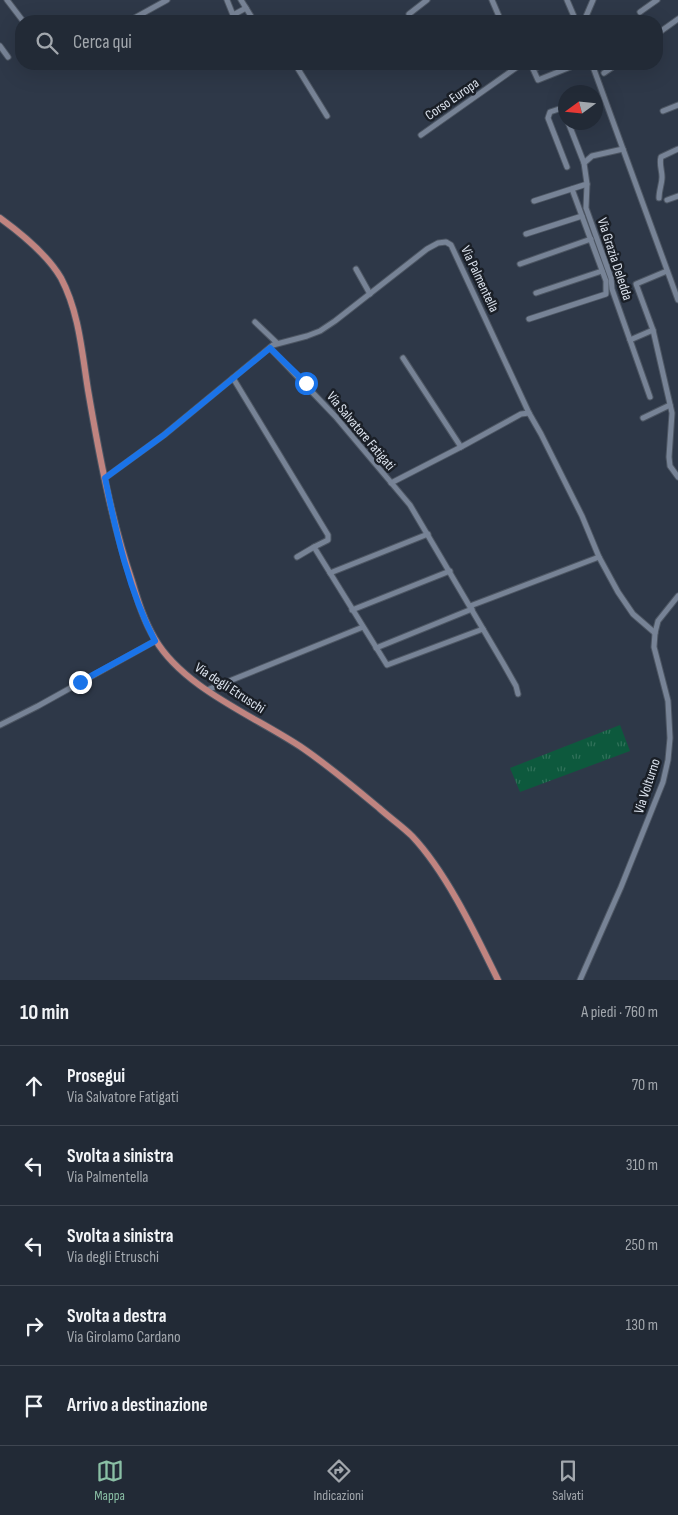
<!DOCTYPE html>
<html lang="it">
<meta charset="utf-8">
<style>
:root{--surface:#222a36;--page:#2a323e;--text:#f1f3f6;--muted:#a2a7ad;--line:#3f4651;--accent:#8abfa5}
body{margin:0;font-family:"Sofia Sans Condensed",sans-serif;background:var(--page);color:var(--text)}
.compass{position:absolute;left:558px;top:85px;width:45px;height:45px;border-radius:50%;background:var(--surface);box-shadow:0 5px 20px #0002;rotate:255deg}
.stop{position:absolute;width:15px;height:15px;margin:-11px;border:4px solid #1a73e8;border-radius:50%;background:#fff}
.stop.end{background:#1a73e8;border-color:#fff;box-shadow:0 1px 5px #0008}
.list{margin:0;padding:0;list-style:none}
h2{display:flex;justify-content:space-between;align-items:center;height:65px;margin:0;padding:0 20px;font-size:21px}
h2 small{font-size:16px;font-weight:400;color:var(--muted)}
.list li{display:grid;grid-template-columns:32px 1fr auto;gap:15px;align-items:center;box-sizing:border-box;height:80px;padding:0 20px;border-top:1px solid var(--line)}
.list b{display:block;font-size:19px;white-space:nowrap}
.list p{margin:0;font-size:16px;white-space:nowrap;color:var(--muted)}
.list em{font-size:16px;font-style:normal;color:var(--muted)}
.icon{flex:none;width:28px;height:28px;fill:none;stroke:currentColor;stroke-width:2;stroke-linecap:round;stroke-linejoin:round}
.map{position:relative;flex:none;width:678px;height:980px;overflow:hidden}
.search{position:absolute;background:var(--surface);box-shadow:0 5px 20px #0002;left:15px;right:15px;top:15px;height:55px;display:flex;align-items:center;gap:12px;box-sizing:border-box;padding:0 18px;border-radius:20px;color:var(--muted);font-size:19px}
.sheet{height:465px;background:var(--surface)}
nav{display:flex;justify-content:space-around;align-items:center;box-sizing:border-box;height:70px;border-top:1px solid var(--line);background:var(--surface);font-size:14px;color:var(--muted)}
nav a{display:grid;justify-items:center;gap:2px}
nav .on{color:var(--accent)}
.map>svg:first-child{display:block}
</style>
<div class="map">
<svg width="678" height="980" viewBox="0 0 678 980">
<defs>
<pattern id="grass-tufts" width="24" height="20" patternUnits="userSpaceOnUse" patternTransform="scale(1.25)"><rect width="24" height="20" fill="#0d593d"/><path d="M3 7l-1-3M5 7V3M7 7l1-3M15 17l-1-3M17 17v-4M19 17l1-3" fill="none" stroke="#307159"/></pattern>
</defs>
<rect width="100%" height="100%" fill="#2e3848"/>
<polygon fill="url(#grass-tufts)" points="620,725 630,751 520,792 510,768"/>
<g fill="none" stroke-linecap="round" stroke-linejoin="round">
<defs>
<g id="minor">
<polyline points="7,0 23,21"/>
<polyline points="227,0 233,15 246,8"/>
<polyline points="241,0 254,21"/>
<polyline points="492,0 501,21"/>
<polyline points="567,0 576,21"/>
<polyline points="640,12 657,0"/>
<polyline points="409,14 427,0"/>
<polyline points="129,21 167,0"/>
<polyline points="584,21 593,0"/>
<polyline points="657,34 678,19"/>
<polyline points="0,46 8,57"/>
<polyline points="295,64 327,116"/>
<polyline points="545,64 533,69 538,80 578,64"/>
<polyline points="592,64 678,300"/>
<polyline points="604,73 617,64"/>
<polyline points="663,111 678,105"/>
<polyline points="566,118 562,108 550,112 548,118 567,167"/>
<polyline points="568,122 584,163"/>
<polyline points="421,135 520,65 519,64"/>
<polyline points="587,184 586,208 611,278 612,289 630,340 653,330 672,413 669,457 670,466 678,477"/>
<path d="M659,198C659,190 662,184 662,177C662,170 659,164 661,157L678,149"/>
<polyline points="667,200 678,196"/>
<polyline points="534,201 587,184 584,163 592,156 623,149"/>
<polyline points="526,234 582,216"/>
<polyline points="520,264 591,239"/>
<polyline points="356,269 370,294"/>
<polyline points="536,293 602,271"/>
<polyline points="529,319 606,294 606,281 572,189"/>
<polyline points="255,322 277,343"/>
<polyline points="653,330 636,284 667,271"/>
<polyline points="630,340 650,397"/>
<polyline points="270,348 335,416 410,505 503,663 516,686 518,694"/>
<polyline points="403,358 461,447"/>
<polyline points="233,378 328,535 328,540 314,547 387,665 483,629"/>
<polyline points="643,418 670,405"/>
<polyline points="105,478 164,435 273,345 307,336 320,331 335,321 427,249 438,243 446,242 451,245 529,413 541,434 582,516 599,557 618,592 633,614 655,633"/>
<polyline points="391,483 461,447 521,414 529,413"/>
<polyline points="297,557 314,547"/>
<polyline points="330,573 428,534"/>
<polyline points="470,606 599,557"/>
<polyline points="352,610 450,571"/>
<polyline points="376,648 472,609"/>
<polyline points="207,690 363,627"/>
<polyline points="0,725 38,706 155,641"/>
<polyline points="580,980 621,887 663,782 668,760 670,738 668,701 654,647 655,633 658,621 678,596"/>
</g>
<path id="major" d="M0,218C22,234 47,254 61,278C79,312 82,353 88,390C99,454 111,519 132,581C138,601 144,621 155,639C184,689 257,717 304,749C330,767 355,788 379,808C390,818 402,826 412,836C447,873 476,935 498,980"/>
</defs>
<use href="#minor" stroke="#4d5663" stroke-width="7"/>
<use href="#major" stroke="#4d5663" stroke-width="8"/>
<use href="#minor" stroke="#778396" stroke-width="5"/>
<use href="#major" stroke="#c08480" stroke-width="6"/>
</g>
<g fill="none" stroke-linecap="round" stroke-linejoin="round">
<path stroke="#1a73e8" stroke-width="6" d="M80,682L155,641C129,591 116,533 105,478L164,435L270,348L306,383"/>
</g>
<g text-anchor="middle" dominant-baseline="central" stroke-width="5" stroke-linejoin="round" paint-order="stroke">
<g font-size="14" fill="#dbe2ed" stroke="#1a1f27">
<text transform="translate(452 99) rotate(-35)">Corso Europa</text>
<text transform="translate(615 259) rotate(72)">Via Grazia Deledda</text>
<text transform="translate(480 279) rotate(65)">Via Palmentella</text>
<text transform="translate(361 431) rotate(50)">Via Salvatore Fatigati</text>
<text transform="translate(230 688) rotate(33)">Via degli Etruschi</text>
<text transform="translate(647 786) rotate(-72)">Via Volturno</text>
</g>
</g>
</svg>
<svg class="compass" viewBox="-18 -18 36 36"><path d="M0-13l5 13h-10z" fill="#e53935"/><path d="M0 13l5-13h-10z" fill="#a2a7ad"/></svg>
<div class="stop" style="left:306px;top:383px"></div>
<div class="stop end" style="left:80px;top:682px"></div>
<div class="search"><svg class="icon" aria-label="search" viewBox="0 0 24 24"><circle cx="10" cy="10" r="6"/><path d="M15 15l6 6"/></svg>Cerca qui</div>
</div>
<section class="sheet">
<h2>10 min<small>A piedi · 760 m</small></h2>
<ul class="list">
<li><svg class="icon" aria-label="ahead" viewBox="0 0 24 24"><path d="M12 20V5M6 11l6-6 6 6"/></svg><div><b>Prosegui</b><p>Via Salvatore Fatigati</p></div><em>70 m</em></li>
<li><svg class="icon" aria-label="left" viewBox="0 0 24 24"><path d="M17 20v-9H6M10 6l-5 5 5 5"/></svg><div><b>Svolta a sinistra</b><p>Via Palmentella</p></div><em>310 m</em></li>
<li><svg class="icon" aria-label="left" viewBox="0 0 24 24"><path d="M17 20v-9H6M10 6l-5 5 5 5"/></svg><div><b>Svolta a sinistra</b><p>Via degli Etruschi</p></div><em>250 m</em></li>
<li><svg class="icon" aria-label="right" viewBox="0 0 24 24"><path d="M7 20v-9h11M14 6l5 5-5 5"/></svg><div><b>Svolta a destra</b><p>Via Girolamo Cardano</p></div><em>130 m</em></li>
<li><svg class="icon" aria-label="arrive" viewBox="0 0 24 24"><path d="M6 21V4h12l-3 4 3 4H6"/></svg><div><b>Arrivo a destinazione</b></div></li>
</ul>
</section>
<nav>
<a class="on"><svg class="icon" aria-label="map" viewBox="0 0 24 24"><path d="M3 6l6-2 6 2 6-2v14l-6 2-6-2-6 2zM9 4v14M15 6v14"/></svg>Mappa</a>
<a><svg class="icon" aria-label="directions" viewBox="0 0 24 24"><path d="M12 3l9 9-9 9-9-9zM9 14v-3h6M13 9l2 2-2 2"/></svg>Indicazioni</a>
<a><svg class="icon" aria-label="saved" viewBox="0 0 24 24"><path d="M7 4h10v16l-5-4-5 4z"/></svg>Salvati</a>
</nav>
